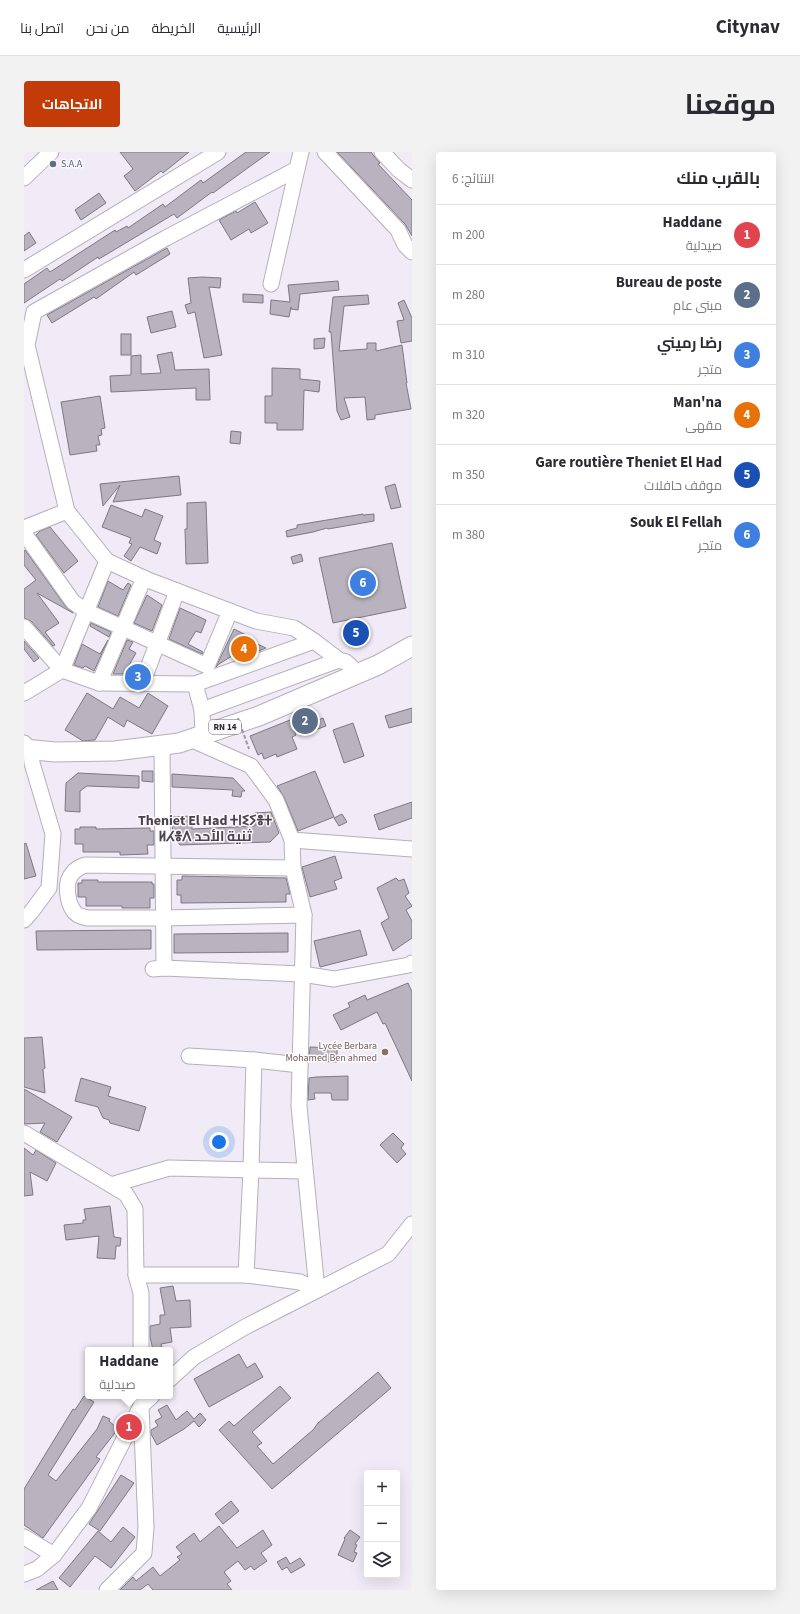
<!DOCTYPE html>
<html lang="ar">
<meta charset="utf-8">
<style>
:root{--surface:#fff;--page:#f2f2f3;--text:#2b2b33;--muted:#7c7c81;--line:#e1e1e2;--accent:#c33b09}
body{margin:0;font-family:"Source Sans 3",Cairo,"Noto Sans Tifinagh",sans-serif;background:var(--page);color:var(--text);direction:rtl}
.controls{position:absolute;right:12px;bottom:12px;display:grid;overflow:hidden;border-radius:4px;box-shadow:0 4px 16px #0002}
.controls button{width:36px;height:36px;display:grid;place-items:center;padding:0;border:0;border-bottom:1px solid var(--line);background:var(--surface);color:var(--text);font:20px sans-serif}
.you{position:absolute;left:195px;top:990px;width:14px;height:14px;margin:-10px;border:3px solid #fff;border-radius:50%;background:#1a73e8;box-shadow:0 0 0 6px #1a73e833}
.badge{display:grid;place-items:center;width:26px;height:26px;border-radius:50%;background:var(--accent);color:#fff;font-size:13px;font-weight:700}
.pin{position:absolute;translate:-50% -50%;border:2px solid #fff;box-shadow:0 1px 4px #0006}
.popup{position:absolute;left:61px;top:1195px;width:88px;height:52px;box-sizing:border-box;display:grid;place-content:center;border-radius:4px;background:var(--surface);filter:drop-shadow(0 1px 3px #0005);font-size:13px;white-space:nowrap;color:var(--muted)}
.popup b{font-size:15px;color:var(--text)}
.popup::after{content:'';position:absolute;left:50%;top:100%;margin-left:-8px;border:8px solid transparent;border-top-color:var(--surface)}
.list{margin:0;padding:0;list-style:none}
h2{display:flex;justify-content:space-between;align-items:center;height:52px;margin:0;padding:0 16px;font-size:17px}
h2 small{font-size:13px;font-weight:400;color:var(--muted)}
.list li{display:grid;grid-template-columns:26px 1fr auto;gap:12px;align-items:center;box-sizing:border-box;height:60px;padding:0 16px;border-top:1px solid var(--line)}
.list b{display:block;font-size:15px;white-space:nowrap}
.list p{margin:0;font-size:13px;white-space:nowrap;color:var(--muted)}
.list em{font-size:13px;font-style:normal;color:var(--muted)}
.icon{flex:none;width:22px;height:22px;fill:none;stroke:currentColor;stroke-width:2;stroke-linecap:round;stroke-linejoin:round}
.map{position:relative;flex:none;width:388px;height:1438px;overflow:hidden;direction:ltr;border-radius:4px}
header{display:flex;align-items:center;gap:24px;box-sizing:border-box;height:56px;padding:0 20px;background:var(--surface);border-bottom:1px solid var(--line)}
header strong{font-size:19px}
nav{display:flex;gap:22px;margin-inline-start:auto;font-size:14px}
.intro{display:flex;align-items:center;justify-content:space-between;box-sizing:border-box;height:96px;padding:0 24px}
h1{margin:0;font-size:28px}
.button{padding:10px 18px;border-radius:4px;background:var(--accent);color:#fff;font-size:14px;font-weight:700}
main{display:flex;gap:24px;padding:0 24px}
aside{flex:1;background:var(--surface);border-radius:4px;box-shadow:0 4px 16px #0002}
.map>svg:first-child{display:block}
</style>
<header>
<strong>Citynav</strong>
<nav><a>الرئيسية</a><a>الخريطة</a><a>من نحن</a><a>اتصل بنا</a></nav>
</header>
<div class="intro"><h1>موقعنا</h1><a class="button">الاتجاهات</a></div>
<main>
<aside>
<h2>بالقرب منك<small>النتائج: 6</small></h2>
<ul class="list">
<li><span class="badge" style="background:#e0444e">1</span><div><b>Haddane</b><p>صيدلية</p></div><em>200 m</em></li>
<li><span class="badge" style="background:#5c6f8a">2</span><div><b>Bureau de poste</b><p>مبنى عام</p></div><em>280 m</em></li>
<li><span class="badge" style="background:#3f7fe0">3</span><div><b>رضا رميني</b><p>متجر</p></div><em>310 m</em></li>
<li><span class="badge" style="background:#e8710a">4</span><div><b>Man'na</b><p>مقهى</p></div><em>320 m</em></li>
<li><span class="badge" style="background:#1a4fb4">5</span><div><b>Gare routière Theniet El Had</b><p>موقف حافلات</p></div><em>350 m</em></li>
<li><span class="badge" style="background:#3f7fe0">6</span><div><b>Souk El Fellah</b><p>متجر</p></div><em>380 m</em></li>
</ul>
</aside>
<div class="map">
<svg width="388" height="1438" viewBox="0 0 388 1438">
<rect width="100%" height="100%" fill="#f0ebf6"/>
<g fill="#b8b3be" stroke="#7d7982">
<polygon points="96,0 165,0 139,21 137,19 111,39 100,24 109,17"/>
<polygon points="222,0 246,0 189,41 188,40 153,66 150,62 75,107 74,105 38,129 36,127 0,151 0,132 23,116 26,120 91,78 92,80 103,74 104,76 139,52 141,55 177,28 179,31"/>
<polygon points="313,0 347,0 350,4 356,11 354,12 388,48 388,84 381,72"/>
<polygon points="75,41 82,51 57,68 51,58"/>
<polygon points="231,50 244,71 227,81 225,77 207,88 195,68 212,59 213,61"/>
<polygon points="5,80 12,91 0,99 0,84"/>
<polygon points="143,96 146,102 112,123 110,120 72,147 70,145 28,171 23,163"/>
<polygon points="178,125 197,126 196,136 185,135 198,203 180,206 171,160 164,162 161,153 167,151 164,126"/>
<polygon points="314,129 315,138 276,142 274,158 267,157 267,155 265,165 246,162 247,148 266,150 264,133"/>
<polygon points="219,142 239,143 239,151 219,150"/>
<polygon points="344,143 345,152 320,154 315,199 343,197 343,191 352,191 352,199 378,193 383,231 382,231 387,257 351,263 351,267 343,268 341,245 320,246 326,265 317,268 313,259 307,180 305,180 309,145"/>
<polygon points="380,148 388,166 388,189 377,191 373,169 380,168 374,151"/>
<polygon points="148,159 152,175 127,181 123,165"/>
<rect x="97" y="182" width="10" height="21"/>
<polygon points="301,186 300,196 290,197 290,187"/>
<polygon points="148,200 151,218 185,217 186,248 172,248 172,236 87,240 86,224 107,223 107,204 117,203 117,222 137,221 133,203"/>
<polygon points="248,216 276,217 276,227 296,229 295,240 280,238 279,278 253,278 253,271 241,271 241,244 248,244"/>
<polygon points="76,244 81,276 77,277 78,283 74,284 76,293 72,293 73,299 46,303 37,250"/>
<polygon points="207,279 217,280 216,292 206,291"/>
<polygon points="155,324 157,343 89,350 96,333 79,354 76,332"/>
<polygon points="371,332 377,355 367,357 361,335"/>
<polygon points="182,350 184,411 162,412 161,377 163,377 163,351"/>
<polygon points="87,353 118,365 121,357 139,364 130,388 137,391 133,402 116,395 107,409 100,404 108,392 105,391 107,386 78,375"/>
<polygon points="339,362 339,363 350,362 350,369 304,377 303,376 289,380 263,385 262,379 273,376 273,373"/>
<polygon points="26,375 54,409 40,421 12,383 16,379"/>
<polygon points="368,391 382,456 309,471 295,406"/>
<polygon points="1,398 42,455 49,461 13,441 35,471 21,480 31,493 29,494 7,469 0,466 0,437 12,428 0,413 0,399"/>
<polygon points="277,402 279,409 269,412 267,405"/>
<polygon points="84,429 99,438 104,431 107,433 94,464 74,455"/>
<polygon points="123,443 138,453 128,479 110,471"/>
<polygon points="156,456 182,468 177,481 172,479 164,492 179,500 178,502 145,487"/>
<polygon points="67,471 87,480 85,485 66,474"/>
<polygon points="210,477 226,485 229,490 242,496 214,507 208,504 195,512 192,515"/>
<polygon points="84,488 70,519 61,514 59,516 50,513 58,492 76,502"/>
<polygon points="103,488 109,490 105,497 112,501 100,522 89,522"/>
<polygon points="0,489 15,506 10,510 0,497"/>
<polygon points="63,541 89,557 96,545 115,556 124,541 144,554 128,582 103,568 100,575 84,565 71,588 59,589 41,578"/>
<polygon points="388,556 388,570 365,576 361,564"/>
<polygon points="299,566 302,574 291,578 288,571"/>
<polygon points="266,568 272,583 268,585 273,597 253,605 252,602 240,607 238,601 234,603 226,584"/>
<polygon points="329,571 340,604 320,611 309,578"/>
<polygon points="118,619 129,619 129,630 118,629"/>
<polygon points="291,619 310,665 274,679 260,645 253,634"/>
<polygon points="54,621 115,624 115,636 63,634 56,639 56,660 41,659 42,631"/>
<polygon points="148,622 209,626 221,639 218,639 217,645 208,644 209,638 148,635"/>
<polygon points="388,650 388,666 355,678 350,663"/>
<polygon points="247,660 255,681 246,690 156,693 149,683 148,665 168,664 168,677 231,674 231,661"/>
<polygon points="318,662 323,670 315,674 310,666"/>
<polygon points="56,675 72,675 72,677 126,676 126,679 130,679 130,693 123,693 124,702 96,703 96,700 59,700 59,692 51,692 51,677 56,677"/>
<polygon points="2,691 12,724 0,727 0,692"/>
<polygon points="311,704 318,726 310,729 313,737 286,745 278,715"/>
<polygon points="158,724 262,726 266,742 262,742 262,750 157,751 157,743 153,743 153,728 158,728"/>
<polygon points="372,726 375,729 380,727 385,741 381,744 388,754 382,758 388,769 388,786 369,799 357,771 365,766 353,736"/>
<polygon points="58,728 74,728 74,730 128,730 128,732 130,732 130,746 126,746 126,756 98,756 98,754 62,754 62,745 54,745 54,731 58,731"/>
<polygon points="127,778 127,797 13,798 12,779"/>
<polygon points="336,778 343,803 296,815 290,789"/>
<polygon points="264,781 264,800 150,801 150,782"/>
<polygon points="384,831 388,840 388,929 361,871 359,872 353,860 317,878 309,863 326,855 324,851 341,843 343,848"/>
<polygon points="18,885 21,916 19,917 21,941 0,935 0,886"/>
<polygon points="286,895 313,896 313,910 285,909"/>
<polygon points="324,924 324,948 308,948 307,941 290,941 291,947 284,948 285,926 292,925"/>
<polygon points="57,926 87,935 84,944 122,955 115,979 86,971 85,968 79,966 74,955 51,949"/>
<polygon points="0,937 48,965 33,990 16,980 21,971 0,972"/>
<polygon points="369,981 380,992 377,996 382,1002 373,1011 356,993"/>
<polygon points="0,996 9,1003 12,998 32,1011 23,1029 6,1020 9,1043 0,1044"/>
<polygon points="86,1054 90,1085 97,1086 96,1094 92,1094 91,1107 73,1106 75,1084 42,1088 40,1073 59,1071 59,1068 62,1068 60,1057"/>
<polygon points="149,1134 152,1149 166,1148 167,1175 146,1176 148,1190 137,1192 139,1198 129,1198 126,1185 126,1174 136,1172 136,1163 141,1163 136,1136"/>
<polygon points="215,1202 223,1216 231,1211 239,1225 185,1255 170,1227"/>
<polygon points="354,1220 367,1236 248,1337 195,1278 205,1269 210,1274 256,1234 267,1246 228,1280 238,1291 233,1294 249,1312 289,1278 294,1271"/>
<polygon points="60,1244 70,1250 24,1323 32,1329 73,1277 79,1264 86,1267 85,1269 94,1277 72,1305 76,1307 19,1386 0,1373 0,1337 49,1257 51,1258"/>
<polygon points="143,1253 152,1268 163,1259 170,1267 176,1261 182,1268 175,1275 170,1269 160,1277 133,1293 127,1282 127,1278 134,1274 131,1269 138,1265 134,1258"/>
<polygon points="97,1323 110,1331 76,1379 65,1372"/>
<polygon points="207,1349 215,1359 199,1372 191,1362"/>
<polygon points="195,1374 213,1396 239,1378 248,1393 237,1401 243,1409 230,1418 227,1414 221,1418 214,1409 200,1420 207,1429 203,1432 208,1438 129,1438 124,1432 116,1438 96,1438 109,1425 112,1429 129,1415 136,1424 156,1408 153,1405 158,1402 152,1395 170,1381 176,1390"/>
<polygon points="99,1375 111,1385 87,1416 71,1404 46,1435 35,1426 74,1379 87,1390"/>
<polygon points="326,1378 336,1385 331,1392 333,1393 330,1400 333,1401 329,1410 314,1403 321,1387 320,1386"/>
<polygon points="262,1405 266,1412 276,1406 281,1413 267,1421 263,1415 258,1418 253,1410"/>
<polygon points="29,1429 34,1438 12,1438"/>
</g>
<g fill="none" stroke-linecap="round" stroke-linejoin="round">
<defs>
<g id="minor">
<polyline points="301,0 374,78 381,93 388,100"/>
<polyline points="358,0 375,18 388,28"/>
<polyline points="0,26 27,0"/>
<polyline points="0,118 194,0"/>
<polyline points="247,132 273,17"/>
<polyline points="0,376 43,359"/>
<polyline points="0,381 49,450 62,459 183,514 206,459"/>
<polyline points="83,409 124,428 232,469 270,476 290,489"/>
<polyline points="0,475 38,518 75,531 171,532 290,489 315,508 322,510 334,521"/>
<polyline points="75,531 120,426"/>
<polyline points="118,532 153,439"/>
<polyline points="171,532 178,558"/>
<polyline points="0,541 38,518 83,409 43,359 3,193 10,160 142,86 273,17 277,0"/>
<polyline points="179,583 178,558 315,508"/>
<polyline points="166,587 227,614 252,648 268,688 269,716 280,763 275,954 293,1138"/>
<polyline points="0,591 7,598 8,611 29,682 25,736 8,759 0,768"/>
<polyline points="138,593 140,816"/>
<polyline points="268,688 388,697"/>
<path d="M269,716L61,713C56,715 51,717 48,722C40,731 43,756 54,763C56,764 60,765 63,766H140L280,763"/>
<polyline points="129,817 140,816 278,822 310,827 385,813 388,811"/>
<polyline points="165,904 230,908 276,913"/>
<polyline points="0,981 102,1042 111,1057 112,1123 117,1141 117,1198"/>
<polyline points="87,1033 145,1016 280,1019"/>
<polyline points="112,1123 222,1123 227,1017 230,908"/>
<polyline points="222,1123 276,1130 293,1138"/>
<polyline points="146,1227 170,1205 221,1175 364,1102 388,1072"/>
<polyline points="0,1385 30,1403"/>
<polyline points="0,1422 13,1417 30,1403 65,1356 117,1254 128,1244"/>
<polyline points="83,1438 120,1401 122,1375 117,1254"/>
</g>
<polyline id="major" points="0,597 31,600 91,599 155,591 235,564 354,513 388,494"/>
</defs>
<use href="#minor" stroke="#b4afb9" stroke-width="17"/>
<use href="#major" stroke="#b4afb9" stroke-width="21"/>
<use href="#minor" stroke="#fff" stroke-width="15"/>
<use href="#major" stroke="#fff" stroke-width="19"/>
<polyline stroke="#9d99a1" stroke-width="2" stroke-dasharray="4 2" stroke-linecap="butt" points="214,566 225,597"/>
</g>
<circle fill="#5c6f8a" stroke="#fcfafe" stroke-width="1.5" cx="29" cy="12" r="4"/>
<circle fill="#8d6e63" stroke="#fcfafe" stroke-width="1.5" cx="361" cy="900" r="4"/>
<g text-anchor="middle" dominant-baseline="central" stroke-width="3" stroke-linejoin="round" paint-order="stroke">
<rect fill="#fcfafe" stroke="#6a686c" stroke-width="1" x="185" y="568" width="32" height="14" rx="3"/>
<g font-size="9" font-weight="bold" fill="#2b292d">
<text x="201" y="575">RN 14</text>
</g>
<g font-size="10" fill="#4e5e75" stroke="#fcfafe" text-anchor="start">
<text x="37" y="12">S.A.A</text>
</g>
<g font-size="10" fill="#785e54" stroke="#fcfafe" text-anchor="end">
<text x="353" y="894">Lycée Berbara<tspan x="353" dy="12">Mohamed Ben ahmed</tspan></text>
</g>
<g font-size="14" font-weight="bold" fill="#48434c" stroke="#fcfafe">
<text x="181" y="669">Theniet El Had ⵜⵏⵉⵢⴻⵜ<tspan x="181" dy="16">ⵍⵃⴻⴷ ثنية الأحد</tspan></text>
</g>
</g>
</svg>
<div class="controls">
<button>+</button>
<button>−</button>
<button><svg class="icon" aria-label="layers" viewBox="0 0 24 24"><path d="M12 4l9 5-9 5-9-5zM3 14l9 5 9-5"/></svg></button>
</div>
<div class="you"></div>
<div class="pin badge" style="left:105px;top:1275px;background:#e0444e">1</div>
<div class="popup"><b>Haddane</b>صيدلية</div>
<div class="pin badge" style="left:281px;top:569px;background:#5c6f8a">2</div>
<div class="pin badge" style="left:114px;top:525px;background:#3f7fe0">3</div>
<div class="pin badge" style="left:220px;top:497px;background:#e8710a">4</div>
<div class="pin badge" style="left:332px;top:481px;background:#1a4fb4">5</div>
<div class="pin badge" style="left:339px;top:431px;background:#3f7fe0">6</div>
</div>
</main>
